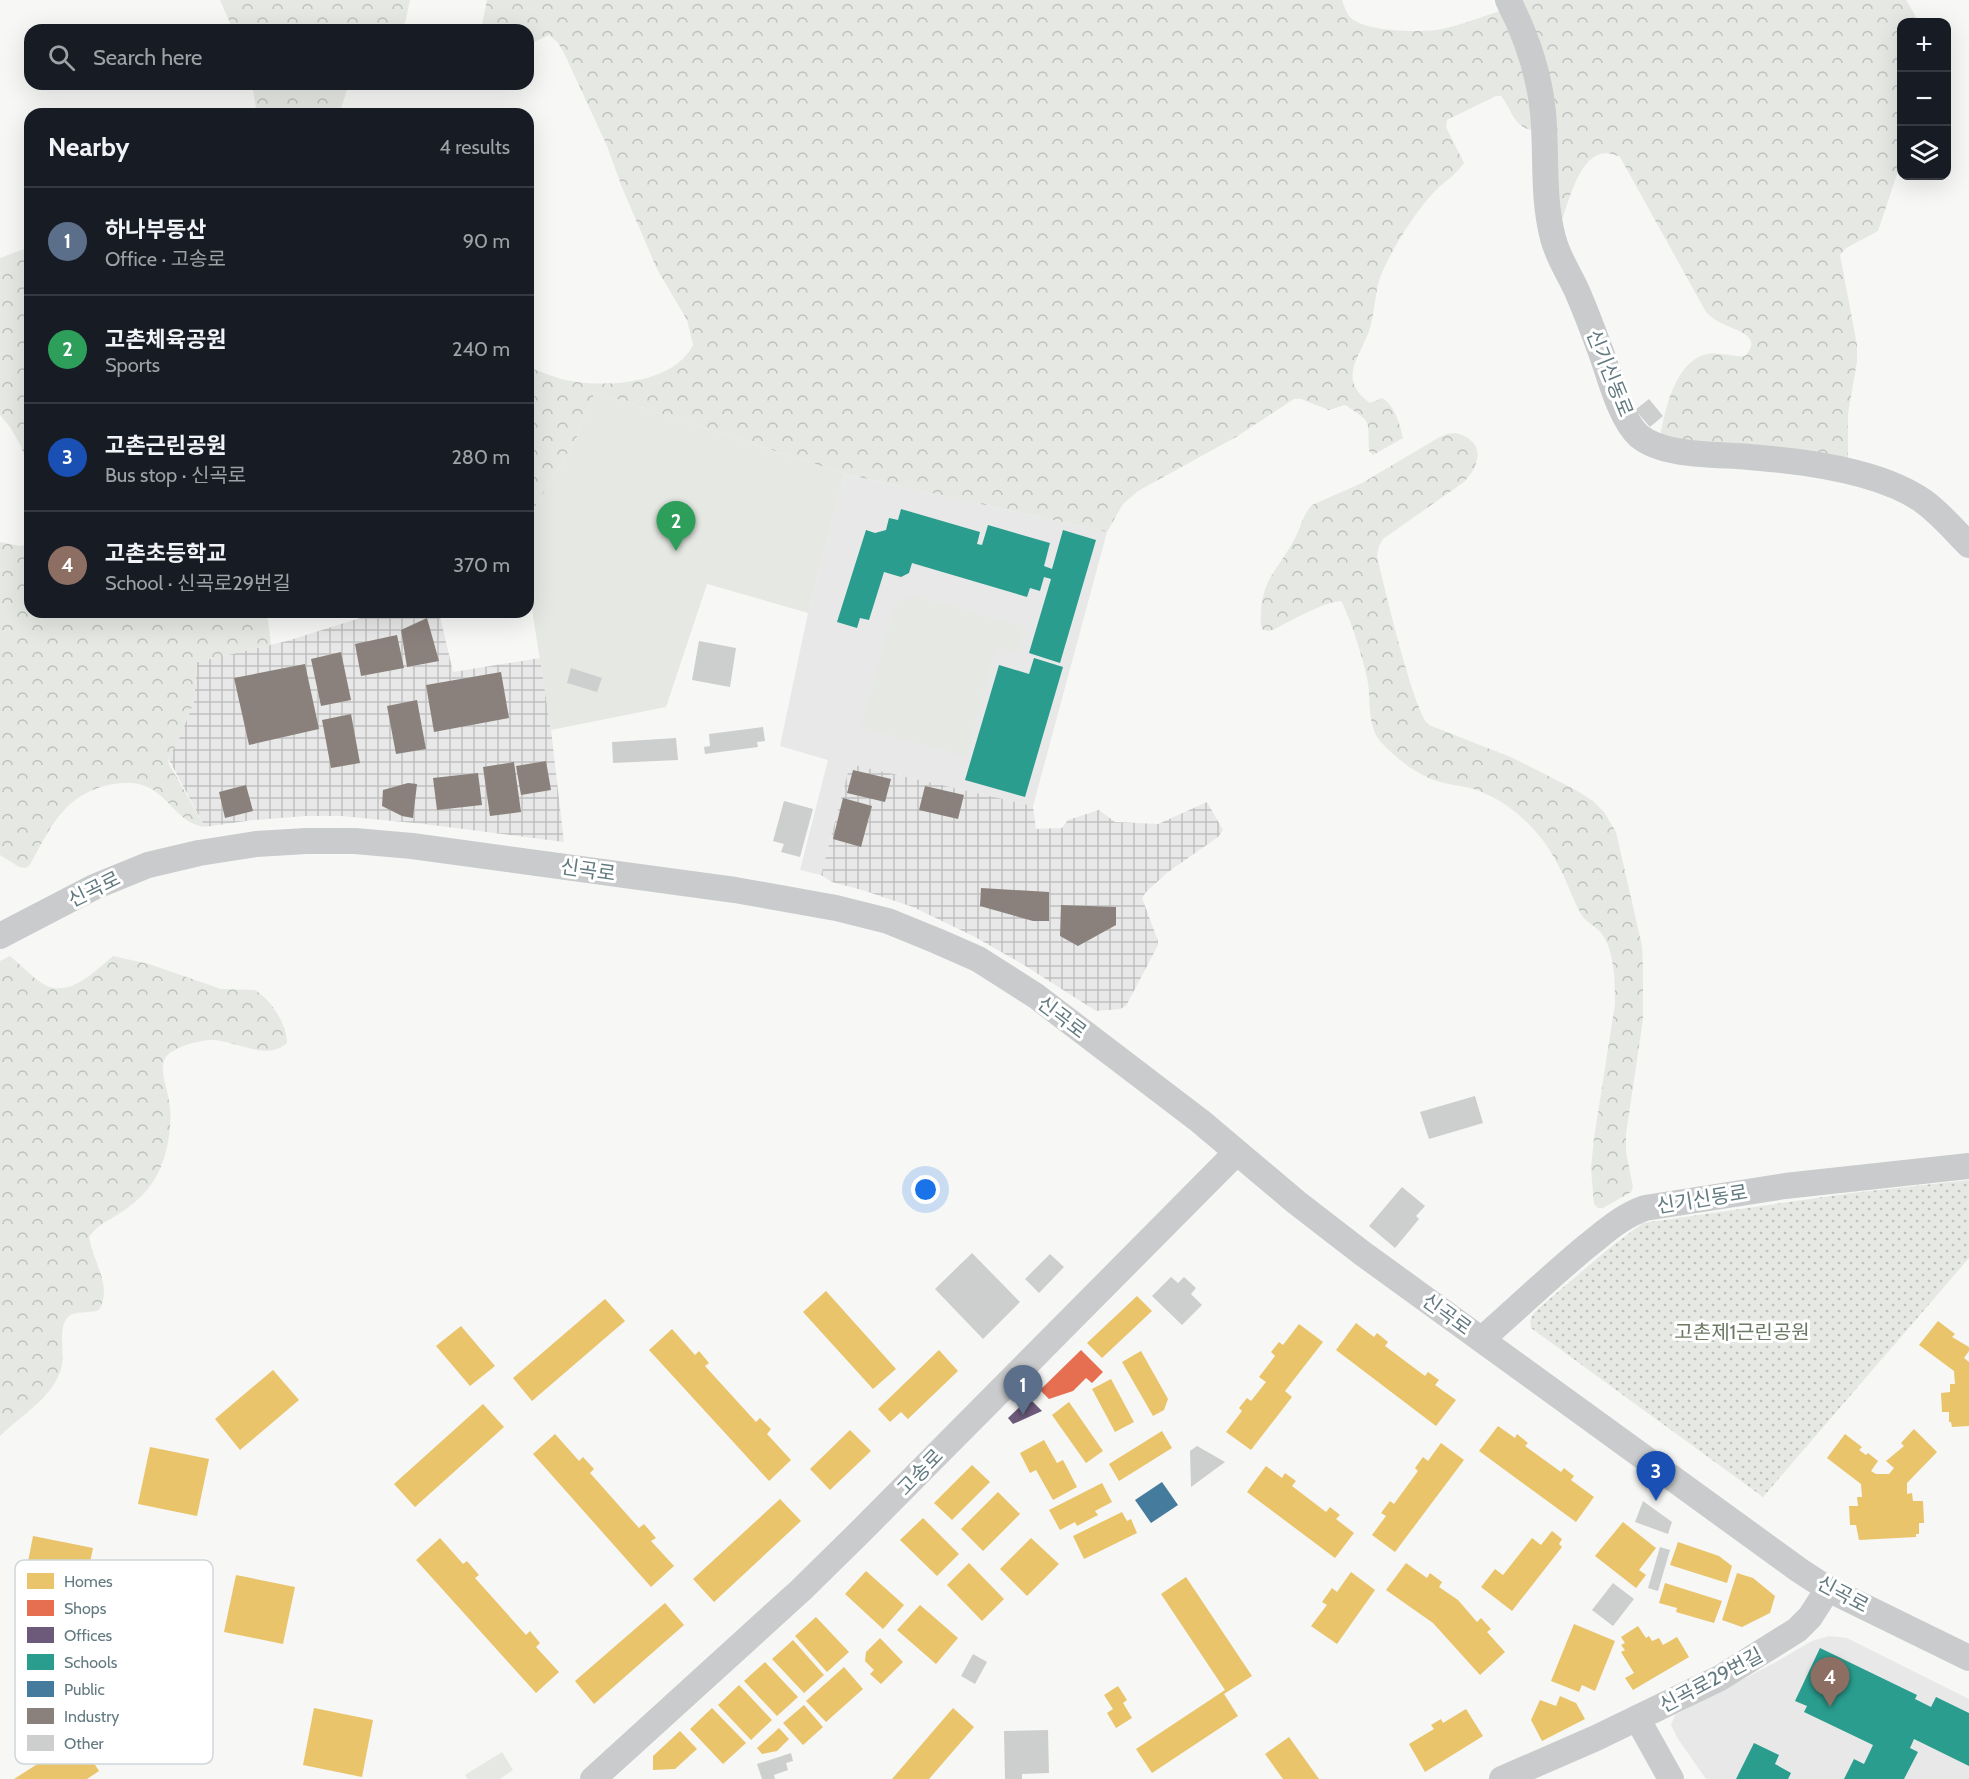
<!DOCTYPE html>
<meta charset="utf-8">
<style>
:root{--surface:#171b24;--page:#20242c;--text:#f1f3f6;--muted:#9ea1a6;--line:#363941;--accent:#0b8043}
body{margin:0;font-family:Cabin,"Noto Sans KR",sans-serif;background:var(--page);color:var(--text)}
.controls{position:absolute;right:18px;top:18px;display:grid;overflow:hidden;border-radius:12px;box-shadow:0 6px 24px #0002}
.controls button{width:54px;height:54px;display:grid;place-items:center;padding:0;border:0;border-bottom:2px solid var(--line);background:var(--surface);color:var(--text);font:30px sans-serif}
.you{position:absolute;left:926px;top:1190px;width:21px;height:21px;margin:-15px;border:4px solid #fff;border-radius:50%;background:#1a73e8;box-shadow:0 0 0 9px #1a73e833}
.badge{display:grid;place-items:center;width:39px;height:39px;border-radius:50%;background:var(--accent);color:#fff;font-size:20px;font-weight:700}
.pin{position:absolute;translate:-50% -50px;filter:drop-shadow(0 2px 3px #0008)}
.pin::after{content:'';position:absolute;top:32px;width:21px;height:18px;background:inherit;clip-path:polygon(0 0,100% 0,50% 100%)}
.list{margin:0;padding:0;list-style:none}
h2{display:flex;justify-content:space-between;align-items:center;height:78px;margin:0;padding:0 24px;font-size:26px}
h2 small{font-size:20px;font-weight:400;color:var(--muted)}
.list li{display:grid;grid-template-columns:39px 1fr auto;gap:18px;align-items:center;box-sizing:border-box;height:108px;padding:0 24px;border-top:2px solid var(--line)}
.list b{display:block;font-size:22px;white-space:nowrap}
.list p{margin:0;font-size:20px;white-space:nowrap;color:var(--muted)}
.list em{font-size:20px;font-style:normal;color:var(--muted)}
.icon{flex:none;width:33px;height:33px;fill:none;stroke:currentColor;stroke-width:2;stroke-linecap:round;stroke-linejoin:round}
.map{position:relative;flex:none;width:1969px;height:1779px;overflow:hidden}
.search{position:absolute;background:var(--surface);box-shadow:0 6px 24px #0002;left:24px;top:24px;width:510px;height:66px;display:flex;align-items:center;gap:15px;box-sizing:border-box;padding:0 21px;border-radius:18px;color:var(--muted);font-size:22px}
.panel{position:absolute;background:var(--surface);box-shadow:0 6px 24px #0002;left:24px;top:108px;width:510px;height:510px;border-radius:18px}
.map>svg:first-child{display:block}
</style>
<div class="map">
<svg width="1969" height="1779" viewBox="0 0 1969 1779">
<defs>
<pattern id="industrial-grid" width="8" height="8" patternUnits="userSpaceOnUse" patternTransform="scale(1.5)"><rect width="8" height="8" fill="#e7e8e7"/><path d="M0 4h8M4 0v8" fill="none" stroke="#bfc1c0"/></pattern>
<pattern id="forest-crowns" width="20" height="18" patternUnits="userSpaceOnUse" patternTransform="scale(1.5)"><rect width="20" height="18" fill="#e6e9e3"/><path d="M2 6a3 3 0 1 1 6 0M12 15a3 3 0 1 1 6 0" fill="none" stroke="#bec2bd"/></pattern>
<pattern id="park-dots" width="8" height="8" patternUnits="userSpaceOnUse" patternTransform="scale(1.5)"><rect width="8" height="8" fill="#e6e9e3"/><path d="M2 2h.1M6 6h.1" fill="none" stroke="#bec2bd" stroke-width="1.8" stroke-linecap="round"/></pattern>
</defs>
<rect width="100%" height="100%" fill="#f7f7f6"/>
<g fill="#e7e8e7">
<polygon points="845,474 1107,532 1033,806 850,764 821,875 800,870 828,760 780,746 808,613"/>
<polygon points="1829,1636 1847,1638 1969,1699 1969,1779 1706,1779 1678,1739 1671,1725 1675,1715 1776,1662 1812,1641"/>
</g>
<g fill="url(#industrial-grid)">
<polygon points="379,612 439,612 453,672 540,658 551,730 564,842 424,824 341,816 306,816 253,820 205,827 168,758 178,741 194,702 197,662 287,641"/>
<polygon points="850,764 1033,806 1036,829 1062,828 1068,820 1099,810 1115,822 1158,824 1207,802 1223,830 1218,837 1168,872 1146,892 1142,898 1158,941 1157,947 1126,1006 1120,1009 1096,1011 1024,965 975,937 913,907 862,890 832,882 821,875"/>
</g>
<g fill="url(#forest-crowns)">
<polygon points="220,0 410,0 406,19 402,30 233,30"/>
<path d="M487,0H1342C1344,5 1346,13 1350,17C1363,32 1423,33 1442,29C1461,25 1481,17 1500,11L1534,94L1531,130C1513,126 1512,109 1501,96H1496L1447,120L1446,127L1464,163C1457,174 1444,182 1434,192C1414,214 1397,241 1384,268C1374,287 1376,311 1369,331C1359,359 1337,379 1370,403L1382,398C1395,405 1400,425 1403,438L1373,455L1369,451C1368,418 1372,423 1345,405L1329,410L1301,399H1294L1236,437L1138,491L1123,504L1107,532L845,474L595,392L576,439L528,519V367C544,373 560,380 577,382C614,387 674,382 693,345L687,320L657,269L623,190L607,146L565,55L558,43L549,35L528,45V30H481Z"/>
<path d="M1518,0H1906L1919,22H1902L1901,162L1878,231L1846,248L1840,255L1857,345V361L1848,414V461L1660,437C1665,410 1675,361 1707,354C1720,352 1733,357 1745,356C1764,336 1735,330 1723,324C1716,321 1711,317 1706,312L1620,157C1582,137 1570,200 1561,223Z"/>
<polygon points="252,84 349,84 339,114 257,114"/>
<polygon points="27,248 30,248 30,473 21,446 10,427 0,415 0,258"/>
<path d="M1456,433C1485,441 1482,463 1464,482L1383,539L1379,546L1377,556C1383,582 1414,714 1429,725L1513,758L1574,789L1593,801L1604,812L1616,832L1642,946L1643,967V1019L1626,1134V1152L1633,1187L1631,1192L1603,1208H1598L1594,1204L1591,1169L1594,1138L1615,1004C1615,982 1615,951 1601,933C1595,925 1586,923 1581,914C1572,898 1567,881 1558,865C1543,834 1516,807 1484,793C1470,786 1454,786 1440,782C1418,776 1395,758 1380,741C1367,724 1371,703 1368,683C1366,668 1349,613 1341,601C1326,601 1288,622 1273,630L1267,631L1262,629C1260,622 1261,617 1261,610C1264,576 1281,566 1295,538C1301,527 1303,514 1312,505L1362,483L1438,438L1447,434Z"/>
<path d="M0,542L20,546L30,544V612H267L271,645L197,662L194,702L178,741L168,758L169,764L205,827C181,824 172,802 153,790C141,782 127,782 113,784C65,793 51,826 30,865L26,868L19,867L0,855Z"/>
<path d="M10,956C20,964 36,981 47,986C72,996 95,971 113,956L149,964L221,989L255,990C271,1000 287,1024 287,1043C266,1062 236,1040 212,1040C200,1040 183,1045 173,1051C169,1053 165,1057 164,1061C160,1074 168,1089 169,1102C172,1117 170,1132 167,1147C160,1178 145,1198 117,1215C104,1223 99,1224 89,1237C93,1262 113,1286 99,1310C89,1314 75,1310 68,1317C56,1329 67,1355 60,1372C49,1401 21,1415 0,1436V961Z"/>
</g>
<path fill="url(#park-dots)" d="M1969,1180V1258L1763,1497L1531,1328C1529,1318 1532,1315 1539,1308L1607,1250L1643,1223L1852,1193Z"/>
<g fill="#e6e9e3">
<polygon points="595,392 845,474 808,613 707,584 666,707 551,730 528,584 528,519 576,439"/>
<polygon points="913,595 1025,627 1018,653 996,647 966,757 861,727 895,605"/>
<polygon points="502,1752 513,1770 500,1779 467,1779 465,1775"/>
</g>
<g fill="#e9c46a">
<polygon points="826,1291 896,1369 873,1389 803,1312"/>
<polygon points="1137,1296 1152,1311 1102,1358 1087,1343"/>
<polygon points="605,1299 625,1321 532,1401 513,1378"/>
<polygon points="1938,1321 1955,1334 1952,1337 1969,1347 1969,1351 1964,1358 1969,1362 1969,1426 1952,1427 1951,1422 1949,1422 1949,1412 1942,1412 1941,1393 1950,1392 1950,1384 1955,1384 1954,1371 1919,1345"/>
<polygon points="1356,1323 1374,1337 1377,1333 1388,1342 1385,1346 1425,1376 1428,1372 1439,1380 1435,1385 1456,1400 1436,1426 1336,1350"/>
<polygon points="1299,1324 1323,1342 1285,1391 1292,1397 1251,1450 1226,1432 1242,1411 1239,1408 1247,1398 1251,1401 1266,1382 1259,1377 1275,1356 1271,1352 1279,1342 1283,1345"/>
<polygon points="461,1326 495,1366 470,1386 436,1346"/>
<polygon points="672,1329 695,1355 699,1351 709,1363 705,1366 756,1422 760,1418 771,1429 767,1434 791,1460 769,1481 649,1350"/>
<polygon points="939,1350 958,1371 908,1419 901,1412 890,1422 878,1409"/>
<polygon points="1141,1351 1168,1399 1164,1410 1153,1416 1122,1362"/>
<polygon points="273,1370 299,1400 240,1450 215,1419"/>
<polygon points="1111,1379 1134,1422 1115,1432 1092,1389"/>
<polygon points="1069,1402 1103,1451 1086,1463 1052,1415"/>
<polygon points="483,1404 504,1427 415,1507 394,1484"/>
<polygon points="1498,1426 1515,1438 1517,1434 1528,1443 1525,1446 1561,1472 1564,1468 1574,1476 1571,1480 1594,1497 1576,1522 1479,1451"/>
<polygon points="1914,1429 1937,1452 1907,1483 1907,1494 1912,1493 1913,1501 1923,1501 1924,1523 1919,1523 1919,1534 1916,1534 1916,1537 1859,1540 1856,1525 1850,1525 1849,1506 1858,1506 1857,1497 1862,1497 1861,1484 1827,1458 1845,1434 1862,1447 1859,1450 1866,1455 1868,1453 1878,1461 1871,1471 1876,1474 1889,1474 1894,1468 1886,1461 1904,1446 1901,1443"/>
<polygon points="850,1430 871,1451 830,1490 810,1469"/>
<polygon points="1162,1431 1172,1448 1119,1481 1109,1464"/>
<polygon points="555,1434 579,1461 583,1457 594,1469 590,1473 639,1528 644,1524 656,1538 651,1541 674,1566 651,1587 533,1454"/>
<polygon points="1044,1440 1057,1463 1063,1460 1077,1487 1053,1500 1036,1470 1030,1473 1020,1453"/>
<polygon points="1441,1443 1464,1460 1395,1552 1372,1535 1386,1516 1381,1513 1390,1501 1394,1504 1418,1471 1415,1468 1423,1457 1428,1461"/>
<polygon points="150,1447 209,1459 197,1516 138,1504"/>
<polygon points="972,1465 990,1482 952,1520 934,1503"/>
<polygon points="1266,1466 1282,1478 1285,1473 1296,1481 1292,1486 1326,1512 1330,1507 1340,1515 1336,1519 1354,1533 1335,1558 1247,1492"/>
<polygon points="1102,1483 1112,1502 1095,1511 1098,1515 1077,1526 1075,1522 1060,1530 1049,1510"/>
<polygon points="998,1492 1020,1514 983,1551 961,1529"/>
<polygon points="780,1499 801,1521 714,1602 693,1579"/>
<polygon points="1122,1512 1127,1521 1131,1519 1137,1533 1084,1559 1073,1536"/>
<polygon points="923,1518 959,1554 937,1576 900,1540"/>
<polygon points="1623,1522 1656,1548 1639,1570 1646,1575 1636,1588 1595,1556"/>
<polygon points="1552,1531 1562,1539 1559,1544 1562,1547 1512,1611 1481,1587 1495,1569 1503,1575 1532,1538 1541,1545"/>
<polygon points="33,1536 93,1548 81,1605 22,1593"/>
<polygon points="440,1538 463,1564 467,1561 479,1575 475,1578 526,1635 530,1631 540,1643 536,1647 559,1672 536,1693 416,1560"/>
<polygon points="1031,1538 1059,1564 1027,1596 1000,1569"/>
<polygon points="1678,1542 1719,1556 1732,1566 1727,1583 1670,1565"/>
<polygon points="969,1563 1004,1599 982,1621 947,1585"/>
<polygon points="1406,1563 1427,1578 1430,1573 1442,1582 1439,1587 1458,1600 1477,1622 1481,1618 1491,1629 1487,1632 1505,1652 1480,1675 1433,1623 1386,1590"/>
<polygon points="866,1571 904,1605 883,1629 845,1594"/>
<polygon points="1351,1572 1375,1590 1337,1644 1311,1626 1327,1605 1322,1602 1332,1588 1337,1592"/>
<polygon points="1737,1573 1753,1578 1775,1596 1770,1613 1742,1627 1722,1620"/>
<polygon points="236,1575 295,1587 283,1644 224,1632"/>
<polygon points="1186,1577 1252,1676 1224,1694 1238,1716 1152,1773 1136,1749 1225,1690 1161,1594"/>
<polygon points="1665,1583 1722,1601 1714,1623 1676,1612 1677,1608 1659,1603"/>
<polygon points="665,1603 684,1625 594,1704 575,1681"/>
<polygon points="920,1605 958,1638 936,1664 897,1630"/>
<polygon points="816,1617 849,1652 827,1672 795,1636"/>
<polygon points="1574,1624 1615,1641 1595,1691 1582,1685 1579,1692 1551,1681"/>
<polygon points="1638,1626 1646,1638 1649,1636 1652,1641 1659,1638 1663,1645 1677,1637 1689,1657 1633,1690 1625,1678 1634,1673 1621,1652 1625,1650 1621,1645 1625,1643 1621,1637"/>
<polygon points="880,1638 903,1662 881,1684 870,1674 874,1670 865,1661 866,1652"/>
<polygon points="793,1640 824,1675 804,1693 772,1659"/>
<polygon points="765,1662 798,1697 777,1716 744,1681"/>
<polygon points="844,1667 863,1689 826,1722 806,1701"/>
<polygon points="739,1685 772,1720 751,1740 718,1705"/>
<polygon points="1118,1686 1127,1700 1123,1703 1132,1718 1116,1728 1107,1713 1113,1709 1104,1695"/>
<polygon points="1560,1696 1576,1703 1585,1719 1542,1741 1531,1720 1540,1700 1556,1706"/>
<polygon points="804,1705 823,1727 803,1745 783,1723"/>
<polygon points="314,1708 373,1720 362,1777 303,1765"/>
<polygon points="712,1708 746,1743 723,1764 690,1729"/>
<polygon points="953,1708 974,1727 929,1779 892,1779"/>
<polygon points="1466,1709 1483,1736 1425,1772 1409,1744 1434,1729 1431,1725 1441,1719 1443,1723"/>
<polygon points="779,1728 789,1739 777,1751 762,1754 757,1748"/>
<polygon points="680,1731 697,1749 675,1769 653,1770 653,1756"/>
<polygon points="1289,1737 1319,1779 1283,1779 1265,1754"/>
<polygon points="78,1738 99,1771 87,1779 14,1779"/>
</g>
<polygon fill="#e76f51" points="1081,1350 1103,1372 1092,1383 1086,1378 1073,1391 1049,1399 1040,1390"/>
<polygon fill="#6d597a" points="1029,1398 1042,1411 1013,1424 1008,1418"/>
<g fill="#2a9d8f">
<polygon points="901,509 980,532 977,544 982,545 988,525 1050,543 1044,566 1052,569 1063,530 1096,540 1060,663 1029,653 1051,579 1044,577 1040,591 1030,588 1027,597 912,563 909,573 901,577 884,572 869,620 860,618 857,628 837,622 866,530 875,533 886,530 889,518 898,520"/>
<polygon points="1034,658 1063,667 1025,797 965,780 999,665 1029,674"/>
<polygon points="1820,1648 1917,1695 1915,1699 1931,1707 1936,1697 1969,1713 1969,1766 1914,1739 1910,1748 1918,1752 1904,1779 1844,1779 1854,1759 1864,1764 1873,1745 1804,1712 1807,1706 1795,1701"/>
<polygon points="1754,1743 1779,1755 1775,1764 1791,1773 1788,1779 1736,1779"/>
</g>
<polygon fill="#457b9d" points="1162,1482 1178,1505 1151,1523 1135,1500"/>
<g fill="#8a817c">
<polygon points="427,618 439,661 407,667 401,630"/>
<polygon points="397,635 404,668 361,676 355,644"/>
<polygon points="341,652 351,700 321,706 311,659"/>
<polygon points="305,664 319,729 249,745 234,678"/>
<polygon points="501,672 509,718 434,732 426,685"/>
<polygon points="417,700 426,749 396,754 387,706"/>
<polygon points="351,714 360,763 331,768 322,720"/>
<polygon points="546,761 551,790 521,795 516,766"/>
<polygon points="514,762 521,812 490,816 483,767"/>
<polygon points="853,770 891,779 885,802 847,793"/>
<polygon points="478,773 482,805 437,810 433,778"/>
<polygon points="408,783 417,784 413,818 402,816 382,806 383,790"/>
<polygon points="246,785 253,811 225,818 219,792"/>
<polygon points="925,786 964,795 958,819 919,810"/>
<polygon points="843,798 872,806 861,847 833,839"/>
<polygon points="981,888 1049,892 1049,921 1033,921 980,906"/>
<polygon points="1061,905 1116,907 1116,925 1078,946 1060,936"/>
</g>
<g fill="#cdcfcf">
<polygon points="1649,399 1663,416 1650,427 1635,410"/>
<polygon points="699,641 736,648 730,687 692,680"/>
<polygon points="571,668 602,678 597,692 567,683"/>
<polygon points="763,727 765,741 757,742 758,747 705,754 704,747 710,746 709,734"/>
<polygon points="676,738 678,760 613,763 612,742"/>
<polygon points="784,801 813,809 800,857 781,852 784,844 773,841"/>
<polygon points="1475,1096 1483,1123 1429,1139 1420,1112"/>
<polygon points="1402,1187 1425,1206 1416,1216 1419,1219 1395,1248 1369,1226"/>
<polygon points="972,1253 1020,1302 983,1339 935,1289"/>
<polygon points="1050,1254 1064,1267 1039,1293 1025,1279"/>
<polygon points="1171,1277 1178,1283 1184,1277 1196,1288 1191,1294 1202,1305 1182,1325 1152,1296"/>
<polygon points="1197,1446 1225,1462 1191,1487 1190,1451"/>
<polygon points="1643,1501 1672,1522 1668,1534 1635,1522"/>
<polygon points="1660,1547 1670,1550 1658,1591 1648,1588"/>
<polygon points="1613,1583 1634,1599 1613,1626 1592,1610"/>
<polygon points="973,1654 987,1662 975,1684 961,1676"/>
<polygon points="1048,1730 1049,1773 1022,1774 1022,1779 1005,1779 1004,1731"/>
<polygon points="791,1753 793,1761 786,1763 788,1770 774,1775 775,1779 762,1779 757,1764"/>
</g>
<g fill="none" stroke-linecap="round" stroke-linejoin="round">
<g stroke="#c9cbcc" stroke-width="26">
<path d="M1508,0C1526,35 1539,72 1543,112C1547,154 1542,196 1553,238C1558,258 1569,273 1577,291C1586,312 1594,333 1602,355C1610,378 1621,420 1639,436C1664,457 1718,454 1749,457C1802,461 1879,470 1923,501C1940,513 1954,530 1969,545"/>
<polyline points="0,936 94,887 148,865 199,853 256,844 306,841 355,841 412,846 735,890 836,908 888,921 937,941 978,959 1036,996 1200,1121 1296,1202 1362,1253 1799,1570 1828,1589 1969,1658"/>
<path d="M1482,1339C1517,1308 1551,1276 1587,1246C1606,1231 1622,1216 1645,1208L1785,1186L1969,1166"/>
<polyline points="1637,1718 1671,1779"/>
<polyline points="593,1779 801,1590 860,1532 1236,1153"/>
<polyline points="1502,1779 1596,1738 1720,1678 1797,1630 1810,1617 1828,1589"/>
</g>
</g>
<g text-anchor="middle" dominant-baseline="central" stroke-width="6" stroke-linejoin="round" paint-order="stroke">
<g font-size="20" fill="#637a80" stroke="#fff">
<text transform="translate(1610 373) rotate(68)">신기신동로</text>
<text transform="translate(588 870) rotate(8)">신곡로</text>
<text transform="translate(94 889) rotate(-26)">신곡로</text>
<text transform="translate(1062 1017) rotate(37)">신곡로</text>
<text transform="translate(1702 1199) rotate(-9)">신기신동로</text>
<text transform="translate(1447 1314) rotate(36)">신곡로</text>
<text transform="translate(920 1472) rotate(-46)">고송로</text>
<text transform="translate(1843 1594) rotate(28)">신곡로</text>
<text transform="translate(1711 1680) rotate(-28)">신곡로29번길</text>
</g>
<g font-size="20" fill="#6b7862" stroke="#fff">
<text x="1742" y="1332">고촌제1근린공원</text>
</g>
</g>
<rect x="15" y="1560" width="198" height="204" rx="9" fill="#fff" stroke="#d0d7d9" stroke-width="1.5"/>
<rect x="27" y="1573" width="27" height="16" fill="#e9c46a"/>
<rect x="27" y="1600" width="27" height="16" fill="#e76f51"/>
<rect x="27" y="1627" width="27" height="16" fill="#6d597a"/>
<rect x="27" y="1654" width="27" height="16" fill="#2a9d8f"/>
<rect x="27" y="1681" width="27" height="16" fill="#457b9d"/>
<rect x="27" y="1708" width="27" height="16" fill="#8a817c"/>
<rect x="27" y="1735" width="27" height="16" fill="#cdcfcf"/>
<g font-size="16" fill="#637a80">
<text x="64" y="1587">Homes</text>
<text x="64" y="1614">Shops</text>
<text x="64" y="1641">Offices</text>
<text x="64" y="1668">Schools</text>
<text x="64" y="1695">Public</text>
<text x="64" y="1722">Industry</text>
<text x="64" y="1749">Other</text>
</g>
</svg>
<div class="controls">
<button>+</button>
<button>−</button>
<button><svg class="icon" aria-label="layers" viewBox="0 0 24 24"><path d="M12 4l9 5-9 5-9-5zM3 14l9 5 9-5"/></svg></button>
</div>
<div class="you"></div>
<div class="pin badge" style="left:1023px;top:1415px;background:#5c6f8a">1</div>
<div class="pin badge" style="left:676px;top:551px;background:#2e9e5b">2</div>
<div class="pin badge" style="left:1656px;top:1501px;background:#1a4fb4">3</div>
<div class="pin badge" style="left:1830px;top:1707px;background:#8d6e63">4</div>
<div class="search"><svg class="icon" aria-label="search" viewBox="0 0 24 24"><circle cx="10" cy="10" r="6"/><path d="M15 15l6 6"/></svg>Search here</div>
<section class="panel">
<h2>Nearby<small>4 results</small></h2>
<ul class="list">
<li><span class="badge" style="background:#5c6f8a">1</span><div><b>하나부동산</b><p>Office · 고송로</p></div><em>90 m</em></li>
<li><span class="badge" style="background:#2e9e5b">2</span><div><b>고촌체육공원</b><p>Sports</p></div><em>240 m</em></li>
<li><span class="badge" style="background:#1a4fb4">3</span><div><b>고촌근린공원</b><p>Bus stop · 신곡로</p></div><em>280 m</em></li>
<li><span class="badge" style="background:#8d6e63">4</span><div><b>고촌초등학교</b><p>School · 신곡로29번길</p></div><em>370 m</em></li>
</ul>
</section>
</div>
